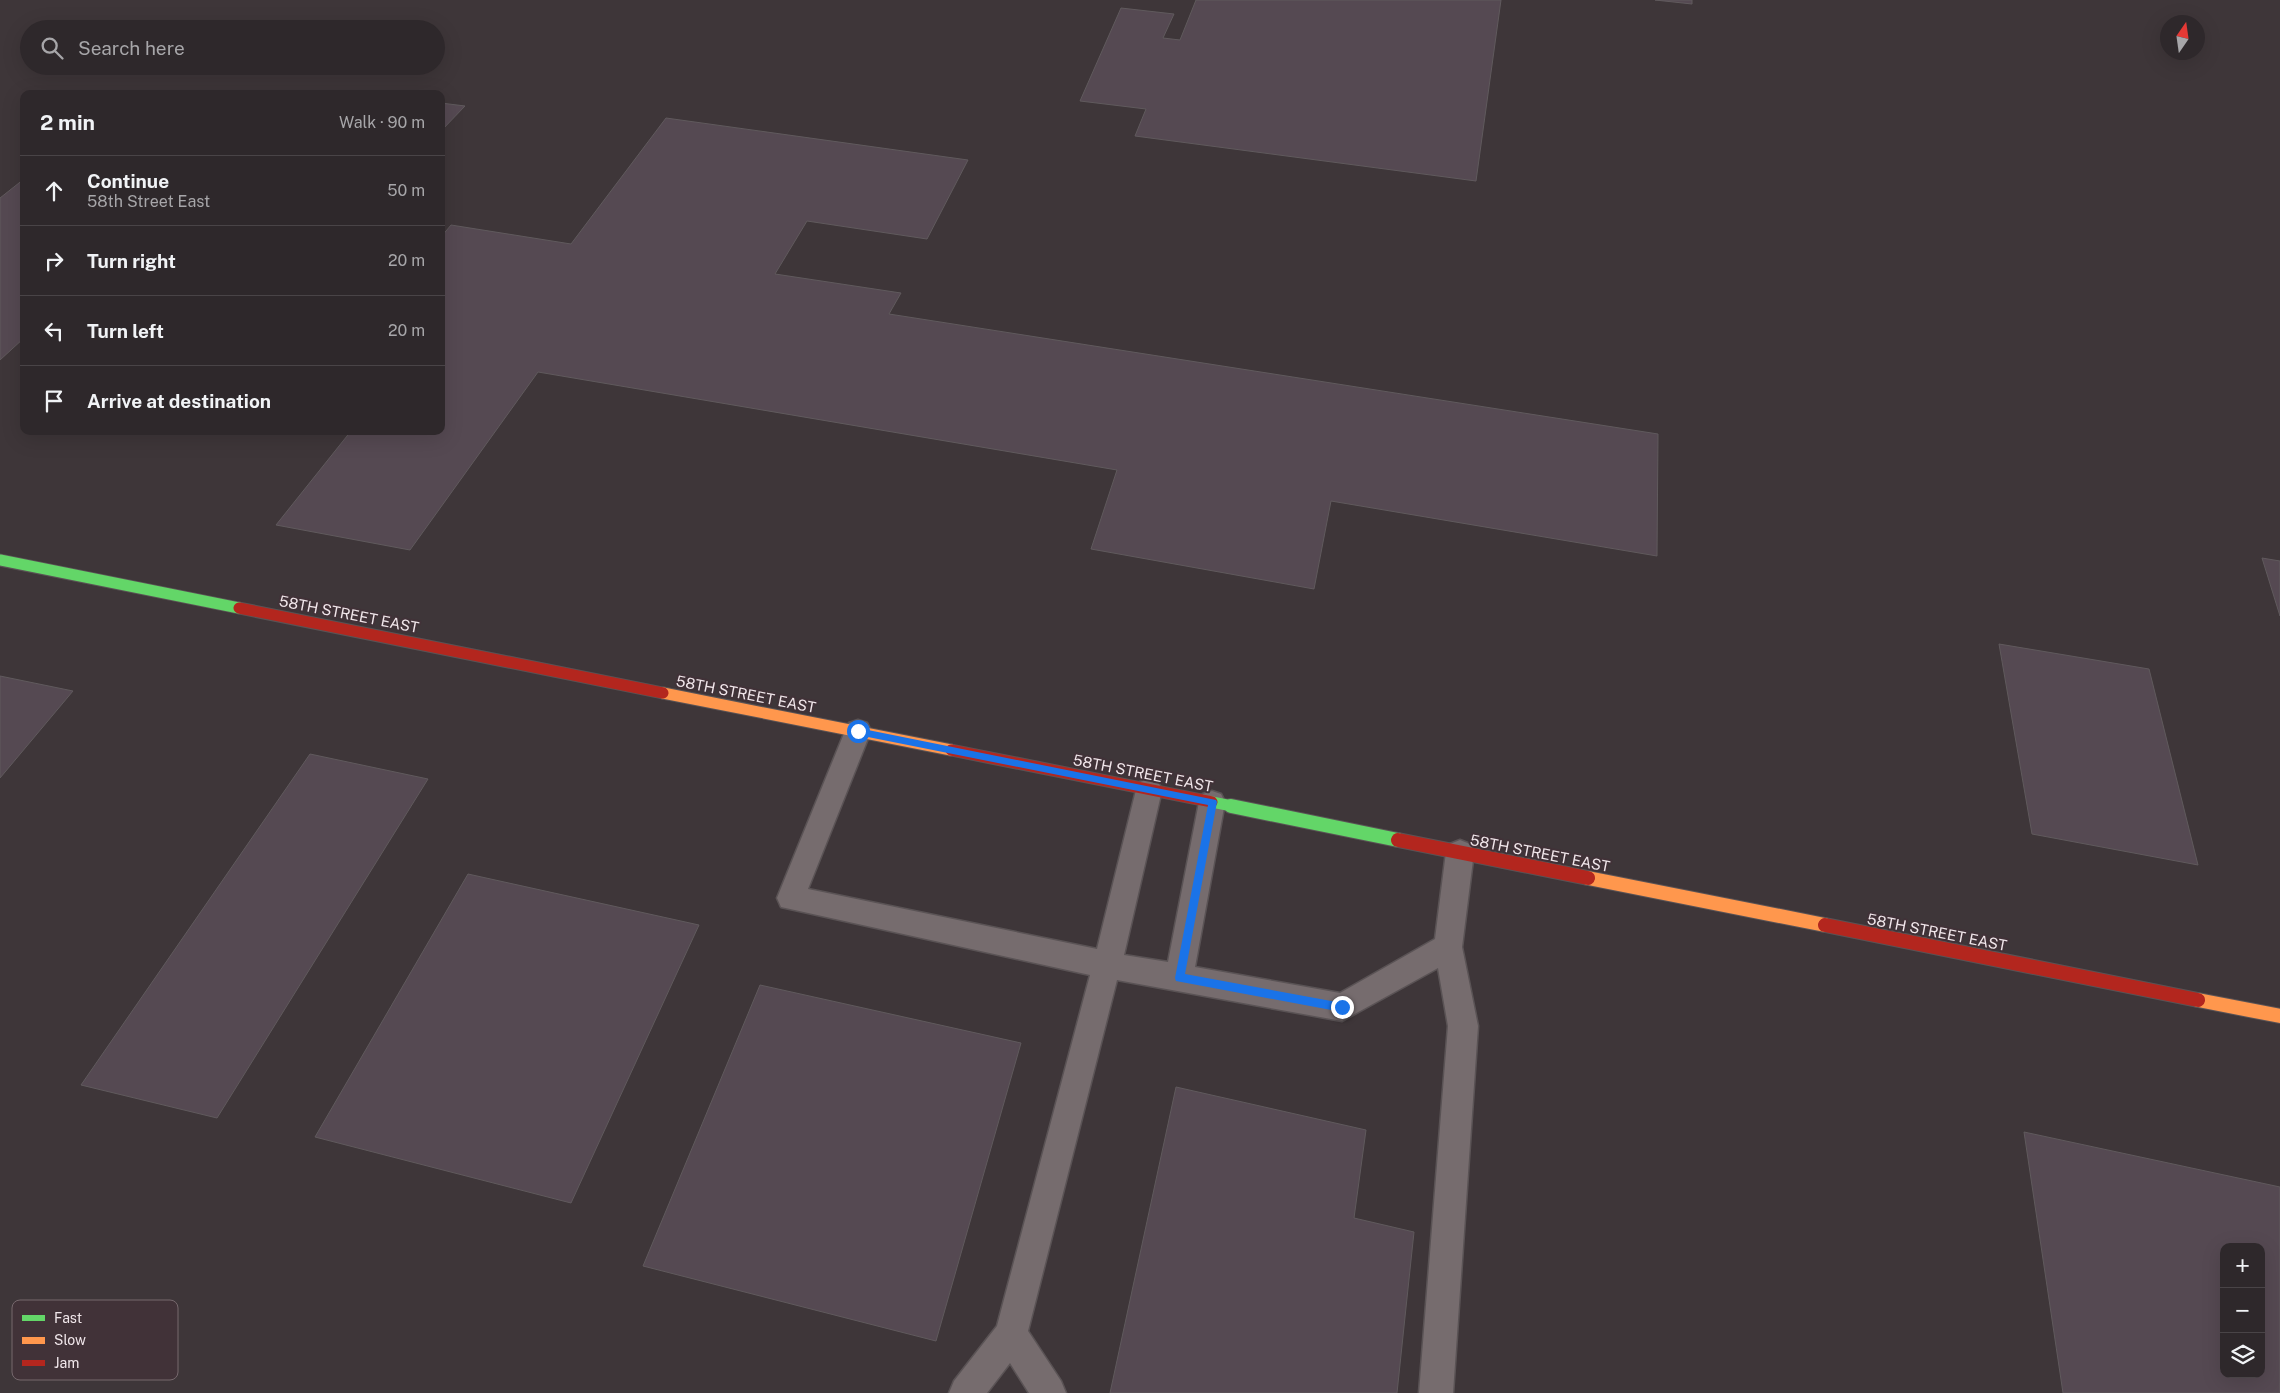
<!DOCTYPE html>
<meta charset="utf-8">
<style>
:root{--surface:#2e282b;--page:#363033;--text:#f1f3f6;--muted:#a7a6a9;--line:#494447}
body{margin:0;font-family:"Public Sans",sans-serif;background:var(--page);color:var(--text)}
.controls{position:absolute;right:15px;bottom:15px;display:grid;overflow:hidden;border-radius:10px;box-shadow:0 5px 20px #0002}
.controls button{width:45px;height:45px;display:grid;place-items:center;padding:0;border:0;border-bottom:1px solid var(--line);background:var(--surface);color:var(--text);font:25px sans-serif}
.compass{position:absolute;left:2160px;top:15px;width:45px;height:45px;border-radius:50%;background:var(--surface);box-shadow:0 5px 20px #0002;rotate:13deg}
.stop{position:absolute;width:15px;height:15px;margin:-11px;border:4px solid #1a73e8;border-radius:50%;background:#fff}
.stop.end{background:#1a73e8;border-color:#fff;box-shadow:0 1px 5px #0008}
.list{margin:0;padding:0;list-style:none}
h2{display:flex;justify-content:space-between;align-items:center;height:65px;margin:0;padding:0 20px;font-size:21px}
h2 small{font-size:16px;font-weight:400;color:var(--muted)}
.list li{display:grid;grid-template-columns:32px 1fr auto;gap:15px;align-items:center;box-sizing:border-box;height:70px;padding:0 20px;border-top:1px solid var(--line)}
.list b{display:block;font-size:19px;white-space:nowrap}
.list p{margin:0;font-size:16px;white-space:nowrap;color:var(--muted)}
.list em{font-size:16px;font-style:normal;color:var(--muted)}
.icon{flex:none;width:28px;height:28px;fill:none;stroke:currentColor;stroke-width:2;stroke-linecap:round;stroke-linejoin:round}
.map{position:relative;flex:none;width:2280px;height:1393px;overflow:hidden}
.search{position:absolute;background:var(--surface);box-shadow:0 5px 20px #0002;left:20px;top:20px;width:425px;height:55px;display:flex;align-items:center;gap:12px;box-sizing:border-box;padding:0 18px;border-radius:28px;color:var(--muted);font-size:19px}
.panel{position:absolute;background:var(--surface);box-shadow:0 5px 20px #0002;left:20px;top:90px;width:425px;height:345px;border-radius:10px}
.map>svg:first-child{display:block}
</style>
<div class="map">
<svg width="2280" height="1393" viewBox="0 0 2280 1393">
<rect width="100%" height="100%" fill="#3e3639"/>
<g fill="#554952" stroke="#605a5d" fill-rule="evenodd">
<polygon points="1196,0 1501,0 1476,181 1135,136 1146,109 1080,101 1121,8 1174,14 1163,38 1180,40"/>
<polygon points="1655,0 1692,0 1692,4"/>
<polygon points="441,103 465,106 441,131"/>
<polygon points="666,118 968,160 927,239 807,221 775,274 901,293 889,314 1658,434 1657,556 1331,501 1314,589 1091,549 1117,470 538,372 410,550 276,525 351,431 441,431 441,237 451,225 571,244"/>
<polygon points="24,179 24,338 0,360 0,198"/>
<polygon points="2262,558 2280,561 2280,616"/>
<polygon points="1999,644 2149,669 2198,865 2032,834"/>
<polygon points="0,676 73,691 0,778"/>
<polygon points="310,754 428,779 217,1118 81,1085"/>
<polygon points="468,874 699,925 571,1203 315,1137"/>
<polygon points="760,985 1021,1043 936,1341 643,1266"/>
<polygon points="1176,1087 1366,1130 1354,1218 1414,1232 1397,1393 1110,1393"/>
<path d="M2024,1132L2280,1187V1393H2063ZM2224,1247H2261V1374H2224Z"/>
</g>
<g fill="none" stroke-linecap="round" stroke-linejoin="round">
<defs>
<polygon id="lane" points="858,720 867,723 871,731 808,889 1097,949 1136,790 1140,782 1149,779 1158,782 1162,790 1124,955 1168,962 1199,802 1203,794 1212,791 1221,794 1225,802 1195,967 1340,993 1435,939 1446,852 1450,844 1460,840 1470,844 1474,852 1462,947 1478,1026 1453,1393 1419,1393 1448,1026 1438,968 1342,1021 1117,980 1028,1331 1061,1381 1066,1393 1029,1393 1010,1363 987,1393 949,1393 954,1381 997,1326 1090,975 781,907 777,898 845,731 849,723"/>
<g id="fast-far1">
<polyline points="0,560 239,608"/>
<polyline points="1212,802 1237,807"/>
</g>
<polyline id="fast" points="1231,806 1398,840"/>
<polyline id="slow-far1" points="663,693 951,750"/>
<g id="slow">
<polyline points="1588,878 1825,925"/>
<polyline points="2198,1000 2280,1016"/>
</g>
<g id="jam-far1">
<polyline points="239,608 663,693"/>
<polyline points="951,750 1212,802"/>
</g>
<g id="jam">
<polyline points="1398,840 1588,878"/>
<polyline points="1825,925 2198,1000"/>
</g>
</defs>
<use href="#lane" stroke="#5a5355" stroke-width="3"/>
<use href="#fast-far1" stroke="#5a5355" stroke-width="13"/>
<use href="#fast" stroke="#5a5355" stroke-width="16"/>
<use href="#slow-far1" stroke="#5a5355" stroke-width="13"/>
<use href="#slow" stroke="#5a5355" stroke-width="16"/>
<use href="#jam-far1" stroke="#5a5355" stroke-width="13"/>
<use href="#jam" stroke="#5a5355" stroke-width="16"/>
<use href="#lane" fill="#766c6e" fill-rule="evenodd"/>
<use href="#fast-far1" stroke="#63d668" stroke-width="11"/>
<use href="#fast" stroke="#63d668" stroke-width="14"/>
<use href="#slow-far1" stroke="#ff974d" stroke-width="11"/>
<use href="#slow" stroke="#ff974d" stroke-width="14"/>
<use href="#jam-far1" stroke="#b3261e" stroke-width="11"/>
<use href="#jam" stroke="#b3261e" stroke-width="14"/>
</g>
<polygon fill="#1a73e8" points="858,728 1216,800 1217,802 1185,974 1342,1003 1346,1004 1346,1010 1342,1012 1176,981 1175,978 1208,805 858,735 854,731"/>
<g text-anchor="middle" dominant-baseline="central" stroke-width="4" stroke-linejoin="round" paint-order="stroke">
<g font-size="15" fill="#f0e6ea" stroke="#413238">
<text transform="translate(349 614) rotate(11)">58TH STREET EAST</text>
<text transform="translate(746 694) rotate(11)">58TH STREET EAST</text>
<text transform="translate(1143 773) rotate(11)">58TH STREET EAST</text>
<text transform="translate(1540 853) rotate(11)">58TH STREET EAST</text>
<text transform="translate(1937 932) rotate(11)">58TH STREET EAST</text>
</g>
</g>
<rect x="12" y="1300" width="166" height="80" rx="8" fill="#413238" stroke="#76686d" stroke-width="1"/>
<rect x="22" y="1315" width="23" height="6" fill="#63d668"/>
<rect x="22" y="1337" width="23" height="7" fill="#ff974d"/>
<rect x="22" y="1360" width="23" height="6" fill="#b3261e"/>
<g font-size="14" fill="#f0e6ea">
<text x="54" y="1323">Fast</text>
<text x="54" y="1345">Slow</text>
<text x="54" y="1368">Jam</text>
</g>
</svg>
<div class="controls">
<button>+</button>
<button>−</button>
<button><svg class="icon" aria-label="layers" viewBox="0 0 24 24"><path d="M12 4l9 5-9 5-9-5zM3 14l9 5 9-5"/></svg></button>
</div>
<svg class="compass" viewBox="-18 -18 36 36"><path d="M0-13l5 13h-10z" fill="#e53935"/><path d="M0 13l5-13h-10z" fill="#a7a6a9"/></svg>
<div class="stop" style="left:858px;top:731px"></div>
<div class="stop end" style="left:1342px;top:1007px"></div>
<div class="search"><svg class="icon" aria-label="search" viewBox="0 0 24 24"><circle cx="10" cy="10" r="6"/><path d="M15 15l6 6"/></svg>Search here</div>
<section class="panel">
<h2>2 min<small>Walk · 90 m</small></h2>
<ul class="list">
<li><svg class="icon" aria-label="ahead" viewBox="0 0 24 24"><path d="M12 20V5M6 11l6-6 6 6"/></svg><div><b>Continue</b><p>58th Street East</p></div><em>50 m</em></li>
<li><svg class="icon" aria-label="right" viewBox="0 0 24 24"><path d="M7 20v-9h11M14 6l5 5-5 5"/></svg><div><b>Turn right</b></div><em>20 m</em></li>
<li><svg class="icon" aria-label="left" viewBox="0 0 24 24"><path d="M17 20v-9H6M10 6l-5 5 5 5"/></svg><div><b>Turn left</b></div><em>20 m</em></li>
<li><svg class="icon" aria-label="arrive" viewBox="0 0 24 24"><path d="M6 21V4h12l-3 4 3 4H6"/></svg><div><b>Arrive at destination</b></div></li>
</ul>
</section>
</div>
